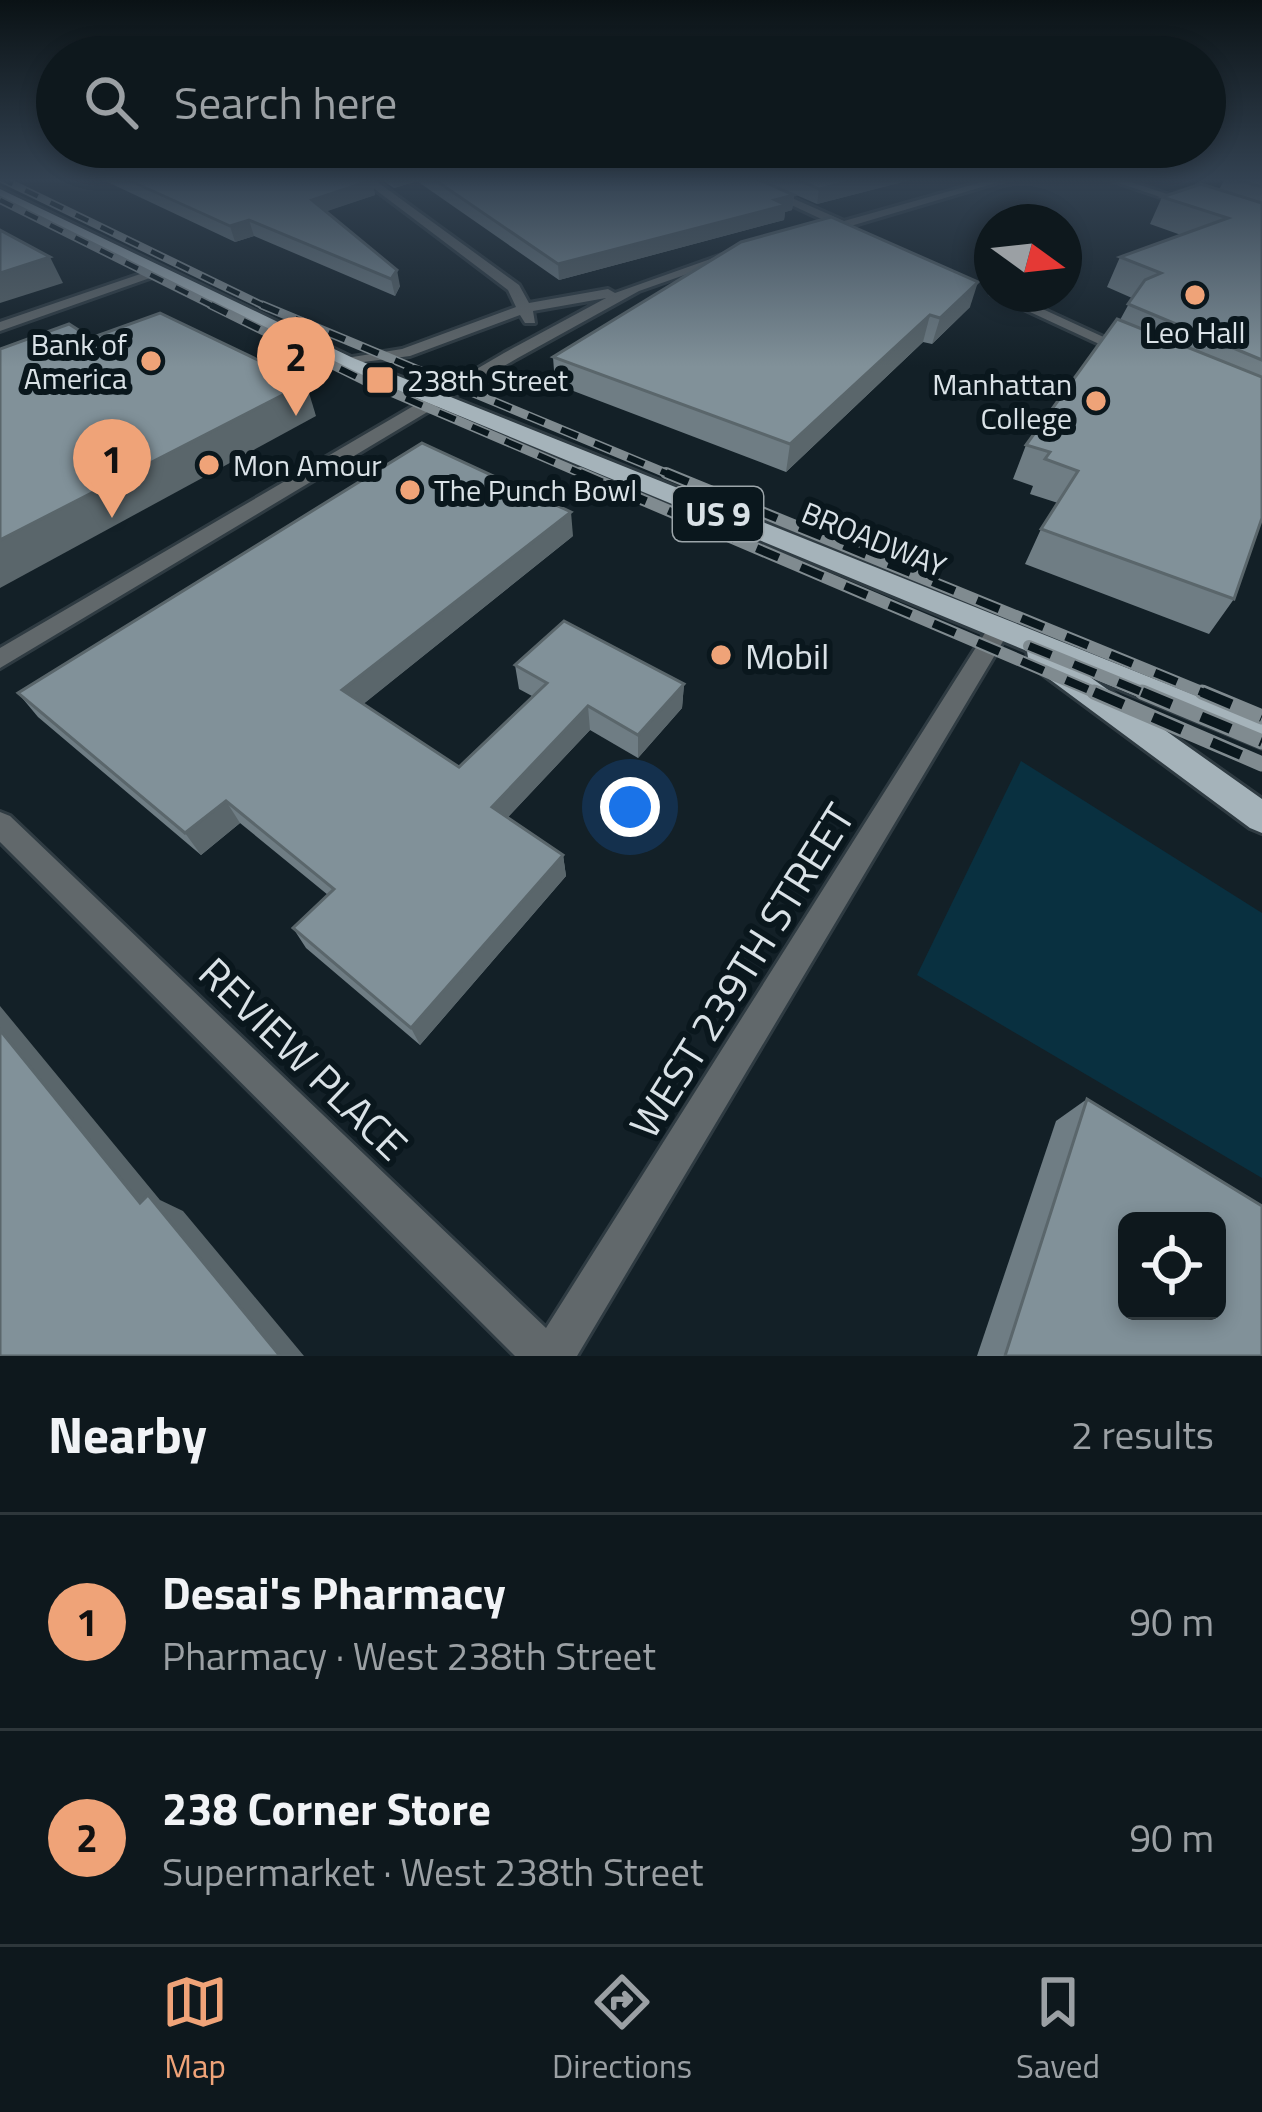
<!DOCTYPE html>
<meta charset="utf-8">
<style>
:root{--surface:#0e181d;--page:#172126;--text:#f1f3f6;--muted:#9ba0a4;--line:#2e373b;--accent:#efa378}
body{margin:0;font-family:"Titillium Web",sans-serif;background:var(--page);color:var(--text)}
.controls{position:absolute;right:36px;bottom:36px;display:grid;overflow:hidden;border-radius:18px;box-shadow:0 6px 18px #0003}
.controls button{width:108px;height:108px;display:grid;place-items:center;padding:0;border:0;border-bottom:3px solid var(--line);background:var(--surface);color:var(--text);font:60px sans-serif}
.compass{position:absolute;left:974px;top:204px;width:108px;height:108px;border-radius:50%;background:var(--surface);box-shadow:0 6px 18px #0003;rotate:105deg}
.you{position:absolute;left:630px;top:807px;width:42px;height:42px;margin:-30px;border:9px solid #fff;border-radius:50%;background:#1a73e8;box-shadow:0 0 0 18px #1a73e833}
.badge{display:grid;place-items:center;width:78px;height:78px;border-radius:50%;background:var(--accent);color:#111;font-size:39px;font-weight:700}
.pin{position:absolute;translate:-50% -99px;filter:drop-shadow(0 3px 6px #0008)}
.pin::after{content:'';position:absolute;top:63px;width:42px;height:36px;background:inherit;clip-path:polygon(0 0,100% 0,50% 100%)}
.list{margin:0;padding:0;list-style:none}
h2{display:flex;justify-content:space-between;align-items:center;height:156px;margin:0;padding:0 48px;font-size:51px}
h2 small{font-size:39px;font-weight:400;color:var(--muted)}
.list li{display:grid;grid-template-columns:78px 1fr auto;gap:36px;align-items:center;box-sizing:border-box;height:216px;padding:0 48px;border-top:3px solid var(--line)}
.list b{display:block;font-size:45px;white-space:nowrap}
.list p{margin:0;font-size:39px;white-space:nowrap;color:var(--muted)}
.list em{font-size:39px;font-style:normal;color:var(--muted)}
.icon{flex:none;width:66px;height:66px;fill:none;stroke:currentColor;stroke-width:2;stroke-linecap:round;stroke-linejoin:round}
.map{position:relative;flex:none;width:1262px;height:1356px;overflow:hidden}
.search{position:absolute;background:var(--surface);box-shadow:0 6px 18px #0003;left:36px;right:36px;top:36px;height:132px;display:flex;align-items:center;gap:30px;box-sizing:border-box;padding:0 42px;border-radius:66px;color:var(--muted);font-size:45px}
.sheet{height:588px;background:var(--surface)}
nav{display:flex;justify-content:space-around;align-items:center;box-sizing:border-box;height:168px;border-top:3px solid var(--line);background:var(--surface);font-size:33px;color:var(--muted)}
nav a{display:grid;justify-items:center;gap:6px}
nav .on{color:var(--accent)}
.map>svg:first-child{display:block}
</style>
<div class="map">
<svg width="1262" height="1356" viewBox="0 0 1262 1356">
<rect width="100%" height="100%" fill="#132027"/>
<polygon fill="#093040" points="1021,761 1262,913 1262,1178 917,975"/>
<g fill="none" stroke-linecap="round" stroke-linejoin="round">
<defs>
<g id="street">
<polygon points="360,178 372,178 519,285 529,303 608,289 615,293 733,251 744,254 639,291 516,359 0,668 0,648 504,353 606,298 533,311 535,323 525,323 520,315 410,356 340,365 340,359 402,349 516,307 508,290"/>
<polygon points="734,178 747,178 844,221 996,178 1012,178 817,236 813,229 832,224"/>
<polygon points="1104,178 1119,178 1203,206 1193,208"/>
<polygon points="152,270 164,273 0,331 0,322"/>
<polygon points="991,294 1010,294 1136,352 1123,355"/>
<polygon points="1000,620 1011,628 577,1356 515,1356 0,842 0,812 10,816 546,1328 992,622"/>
</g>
<polygon id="primary" points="0,189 353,358 1262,722 1262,748 1090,677 1262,799 1262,833 1250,828 1029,664 1027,651 339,366 0,198"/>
</defs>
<use href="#street" stroke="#2f3b42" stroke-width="6"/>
<use href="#primary" stroke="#2f3b42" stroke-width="6"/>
<use href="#street" fill="#61686b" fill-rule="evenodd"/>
<use href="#primary" fill="#a5b3ba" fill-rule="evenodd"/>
<defs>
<g id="rail-far3">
<polyline points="0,178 268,308"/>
<polyline points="0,200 217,308"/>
</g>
<g id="rail-far2">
<polyline points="211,305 363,380 587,476"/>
<polyline points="262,305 673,476"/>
</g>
<g id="rail-far1">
<polyline points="580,473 1101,695"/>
<polyline points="666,473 1209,695"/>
<polyline points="1029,646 1149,695"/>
</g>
<g id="rail">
<polyline points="1094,692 1262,764"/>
<polyline points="1142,692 1262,742"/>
<polyline points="1202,692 1262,717"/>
</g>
</defs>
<use href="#rail-far3" stroke="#808b90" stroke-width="8"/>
<use href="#rail-far2" stroke="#808b90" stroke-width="9"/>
<use href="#rail-far1" stroke="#808b90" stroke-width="12"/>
<use href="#rail" stroke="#808b90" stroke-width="15"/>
<use href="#rail-far3" stroke="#0a171d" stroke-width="4.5" stroke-dasharray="14" stroke-linecap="butt"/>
<use href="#rail-far2" stroke="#0a171d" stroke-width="6" stroke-dasharray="18" stroke-linecap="butt"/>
<use href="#rail-far1" stroke="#0a171d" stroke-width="8" stroke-dasharray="24" stroke-linecap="butt"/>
<use href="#rail" stroke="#0a171d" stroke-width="10" stroke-dasharray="32" stroke-linecap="butt"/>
</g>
<g fill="#6f7d84">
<polygon points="99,178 368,178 372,180 375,195 326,211 400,286 395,296 254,236 235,242"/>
<polygon points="379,178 755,178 794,195 792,210 785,212 784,220 559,280 417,181 394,188"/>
<polygon points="757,178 918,178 817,204"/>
<polygon points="1225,178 1262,178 1262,518 1234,599 1209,634 1025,564 1041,529 1058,503 1030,494 1033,486 1013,479 1026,445 1120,320 1132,298 1107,287 1120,257 1181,235 1150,224 1162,197 1219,190"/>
<polygon points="970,307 932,344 923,342 786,472 555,384 553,357"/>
<polygon points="573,536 363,704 459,767 532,696 519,689 515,665 684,684 682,708 638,758 590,730 508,817 563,855 566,876 420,1045 306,948 293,928 328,895 240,823 201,855 38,717 18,693"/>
<polygon points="1087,1099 1262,1356 977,1356 1056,1121"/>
</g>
<g fill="#5a666b">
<polygon points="392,178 417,178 417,181 394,188"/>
<polygon points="864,178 918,178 817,204 819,189"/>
<polygon points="372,180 375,195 316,215 312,200"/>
<polygon points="794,195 792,210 785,212 784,220 559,280 558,264"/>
<polygon points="249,220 254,236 235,242 230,226"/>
<polygon points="50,257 63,283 0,303 0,273"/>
<polygon points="397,270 400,286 395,296 391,279"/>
<polygon points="978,282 970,307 932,344 940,318"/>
<polygon points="930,315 923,342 786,472 790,444"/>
<polygon points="306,383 316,416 0,588 0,540"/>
<polygon points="571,512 573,536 351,714 342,690"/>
<polygon points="684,684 682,708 638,758 638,735"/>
<polygon points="588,706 590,730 497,829 492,807"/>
<polygon points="226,801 240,823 201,855 185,833"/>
<polygon points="563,855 566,876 420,1045 411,1028"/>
<polygon points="0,1006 160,1200 183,1211 304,1356 280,1356 140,1203 0,1030"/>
</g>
<g fill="#819199" stroke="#5a666b" stroke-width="3" fill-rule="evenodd">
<polygon points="124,178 368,178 372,180 312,200 397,270 391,279 249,220 230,226"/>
<polygon points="432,178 755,178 794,195 775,200 786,205 558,264"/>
<polygon points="793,178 864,178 819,189"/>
<polygon points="1231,178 1262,178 1262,187"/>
<polygon points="1201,184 1262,203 1262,360 1128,304 1145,280 1161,273 1120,257 1228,218 1162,197"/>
<polygon points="831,217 978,282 940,318 930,315 790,444 553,357 741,242"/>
<polygon points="0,230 50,257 0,273"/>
<polygon points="160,313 306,383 0,540 0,349 69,324 91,338"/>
<polygon points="1117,319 1262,377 1262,518 1234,599 1041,529 1078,471 1045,459 1050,452 1026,445"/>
<polygon points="422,443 571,512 342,690 459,767 547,683 515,665 564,621 684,684 638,735 588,706 492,807 563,855 411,1028 293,928 334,889 226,801 185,833 18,693"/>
<polygon points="0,1030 140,1203 148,1195 280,1356 0,1356"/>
<path d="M1087,1099L1262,1206V1356H1005ZM1127,1221H1217V1311H1127Z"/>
</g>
<linearGradient id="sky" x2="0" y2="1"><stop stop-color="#0a1215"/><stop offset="0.49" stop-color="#334252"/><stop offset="1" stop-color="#334252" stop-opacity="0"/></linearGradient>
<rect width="1262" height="367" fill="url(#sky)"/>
<g fill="#efa378" stroke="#0a171d" stroke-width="4.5">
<circle cx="1195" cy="295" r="12"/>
<circle cx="151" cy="361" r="12"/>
<rect x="365" y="365" width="30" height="30" rx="6"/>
<circle cx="1096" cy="401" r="12"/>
<circle cx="209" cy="465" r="12"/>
<circle cx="410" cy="490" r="12"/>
<circle cx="721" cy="655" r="12"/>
</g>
<g text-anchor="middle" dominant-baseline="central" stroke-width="12" stroke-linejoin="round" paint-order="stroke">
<g font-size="30" fill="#dae2e7" stroke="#0a171d" text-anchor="start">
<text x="1195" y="332" text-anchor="middle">Leo Hall</text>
<text x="127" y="344" text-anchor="end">Bank of<tspan x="127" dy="34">America</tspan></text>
<text x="407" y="380">238th Street</text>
<text x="1072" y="384" text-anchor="end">Manhattan<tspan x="1072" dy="34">College</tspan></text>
<text x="233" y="465">Mon Amour</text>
<text x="434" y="490">The Punch Bowl</text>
</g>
<g font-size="30" fill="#dae2e7" stroke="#0a171d">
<text transform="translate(874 539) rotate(22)">BROADWAY</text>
</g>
<rect fill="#0a171d" stroke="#9ca5aa" stroke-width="3" x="673" y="487" width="90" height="54" rx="9"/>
<g font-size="33" font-weight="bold" fill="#dae2e7">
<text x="718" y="514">US 9</text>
</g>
<g font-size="36" fill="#dae2e7" stroke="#0a171d" text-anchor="start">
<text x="745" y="655">Mobil</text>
</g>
<g font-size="42" fill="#dae2e7" stroke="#0a171d">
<text transform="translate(741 970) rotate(-58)">WEST 239TH STREET</text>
<text transform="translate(304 1058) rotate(44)">REVIEW PLACE</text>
</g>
</g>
</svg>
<div class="controls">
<button><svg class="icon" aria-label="locate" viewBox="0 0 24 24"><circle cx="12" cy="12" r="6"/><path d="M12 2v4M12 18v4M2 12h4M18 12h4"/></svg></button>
</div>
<svg class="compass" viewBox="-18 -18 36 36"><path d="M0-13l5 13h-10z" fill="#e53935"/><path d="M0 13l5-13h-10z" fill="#9ba0a4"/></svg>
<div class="you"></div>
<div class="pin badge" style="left:112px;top:518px">1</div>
<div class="pin badge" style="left:296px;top:416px">2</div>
<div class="search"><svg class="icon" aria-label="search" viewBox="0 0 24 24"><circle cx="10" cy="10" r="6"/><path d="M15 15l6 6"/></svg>Search here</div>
</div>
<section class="sheet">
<h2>Nearby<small>2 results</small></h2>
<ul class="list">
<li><span class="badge">1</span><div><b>Desai's Pharmacy</b><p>Pharmacy · West 238th Street</p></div><em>90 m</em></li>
<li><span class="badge">2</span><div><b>238 Corner Store</b><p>Supermarket · West 238th Street</p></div><em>90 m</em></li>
</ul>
</section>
<nav>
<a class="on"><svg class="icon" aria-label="map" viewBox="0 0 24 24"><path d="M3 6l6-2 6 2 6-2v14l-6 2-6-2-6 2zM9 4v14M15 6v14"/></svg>Map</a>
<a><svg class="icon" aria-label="directions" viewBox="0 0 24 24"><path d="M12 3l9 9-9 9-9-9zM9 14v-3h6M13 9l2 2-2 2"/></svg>Directions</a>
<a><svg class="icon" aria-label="saved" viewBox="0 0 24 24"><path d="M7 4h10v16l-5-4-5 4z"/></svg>Saved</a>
</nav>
